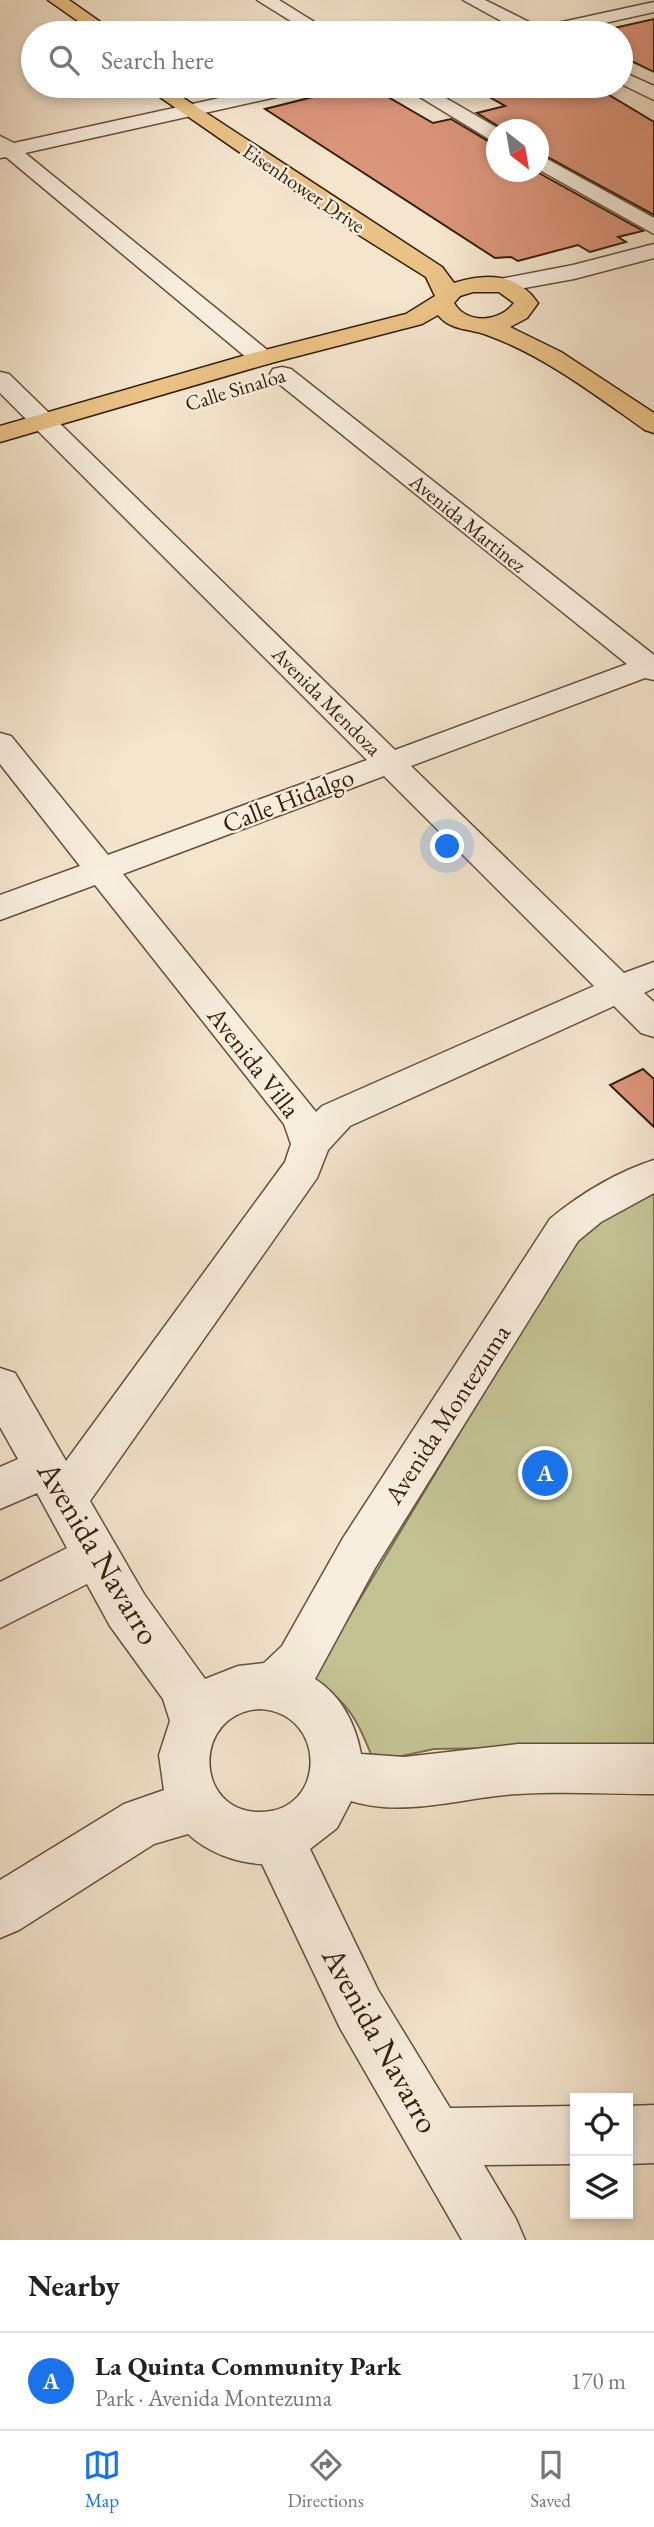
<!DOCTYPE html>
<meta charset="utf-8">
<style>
:root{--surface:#fff;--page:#f6f6f6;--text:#222;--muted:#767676;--line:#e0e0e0;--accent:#1a73e8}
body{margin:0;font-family:"EB Garamond",serif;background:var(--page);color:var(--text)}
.controls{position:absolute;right:21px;bottom:21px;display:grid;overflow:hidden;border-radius:0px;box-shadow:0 4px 10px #0003}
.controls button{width:63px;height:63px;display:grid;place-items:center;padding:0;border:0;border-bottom:2px solid var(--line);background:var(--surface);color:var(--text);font:35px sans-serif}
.compass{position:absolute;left:486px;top:119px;width:63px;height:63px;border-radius:50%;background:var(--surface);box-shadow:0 4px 10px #0003;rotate:149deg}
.you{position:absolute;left:448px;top:847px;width:24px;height:24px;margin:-18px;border:5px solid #fff;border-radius:50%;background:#1a73e8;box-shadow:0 0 0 10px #1a73e833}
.badge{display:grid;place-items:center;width:46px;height:46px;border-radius:50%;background:var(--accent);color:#fff;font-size:23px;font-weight:700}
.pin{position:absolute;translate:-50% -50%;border:4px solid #fff;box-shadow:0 2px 7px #0006}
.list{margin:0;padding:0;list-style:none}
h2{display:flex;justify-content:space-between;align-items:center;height:91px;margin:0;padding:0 28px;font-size:30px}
h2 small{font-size:23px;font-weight:400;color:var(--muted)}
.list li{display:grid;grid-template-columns:46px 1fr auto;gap:21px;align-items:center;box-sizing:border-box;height:98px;padding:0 28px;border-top:2px solid var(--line)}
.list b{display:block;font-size:26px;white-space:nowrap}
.list p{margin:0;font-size:23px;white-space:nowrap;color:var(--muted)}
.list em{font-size:23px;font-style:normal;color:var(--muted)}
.icon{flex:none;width:38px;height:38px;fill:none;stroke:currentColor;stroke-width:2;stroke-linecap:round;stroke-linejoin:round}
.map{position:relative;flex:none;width:654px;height:2240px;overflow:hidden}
.search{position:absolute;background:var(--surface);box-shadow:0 4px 10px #0003;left:21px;right:21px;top:21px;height:77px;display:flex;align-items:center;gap:18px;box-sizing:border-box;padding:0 24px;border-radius:38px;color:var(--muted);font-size:26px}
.sheet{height:189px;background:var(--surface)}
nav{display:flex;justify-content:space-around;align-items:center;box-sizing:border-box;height:98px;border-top:2px solid var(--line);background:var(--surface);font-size:19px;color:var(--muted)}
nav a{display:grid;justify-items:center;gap:4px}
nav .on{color:var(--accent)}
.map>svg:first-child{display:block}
</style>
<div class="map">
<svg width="654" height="2240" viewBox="0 0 654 2240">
<rect width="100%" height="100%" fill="#f4e5cd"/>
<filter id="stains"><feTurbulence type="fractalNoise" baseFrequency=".00286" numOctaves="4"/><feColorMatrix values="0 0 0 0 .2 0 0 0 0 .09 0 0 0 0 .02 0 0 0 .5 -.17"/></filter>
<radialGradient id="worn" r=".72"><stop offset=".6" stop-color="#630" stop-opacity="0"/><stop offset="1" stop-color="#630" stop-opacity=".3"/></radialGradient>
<path fill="#c3c293" stroke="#7c704e" stroke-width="2" d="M654,1189V1746L434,1749L374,1762C358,1720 350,1705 313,1677L558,1269L588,1228Z"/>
<g fill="#db957a" stroke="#351f0a" stroke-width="2">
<polygon points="654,19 654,72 621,56 621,33 592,33"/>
<polygon points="357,86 369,86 433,123 451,119 488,141 496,143 496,172 537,172 643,231 618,237 626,242 590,252 578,245 518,261 511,257 495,258 265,109"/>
<polygon points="519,86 533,94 567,86 594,86 654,122 654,215 538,152 538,130 504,130 477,113 505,106 484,94"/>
<polygon points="643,1069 654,1079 654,1127 610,1085"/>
</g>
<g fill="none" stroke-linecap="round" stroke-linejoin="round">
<defs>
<g id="minor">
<polygon points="257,0 279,0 332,33 310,33"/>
<polygon points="463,0 485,0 539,27 654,2 654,12 560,33 523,33"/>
<polygon points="621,71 654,86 654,100 621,84"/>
<polygon points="274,86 309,86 299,92 25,153 271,353 274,358 271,363 262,365 253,363 6,157 0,158 0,136 14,143"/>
<polygon points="402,86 425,86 501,130 496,130 496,141 489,139"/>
<polygon points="538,154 654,218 654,234 538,169"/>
<polygon points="654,244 654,258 574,279 503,292 495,290 492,285 495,280 573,265"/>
<path d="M282,367L291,369L654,655V680L645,678L411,766L624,973L654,962V988L644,993L654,1002V1037L641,1033L614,1006L350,1126L328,1150L317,1178L90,1501L144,1594L205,1679L238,1666L264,1663L282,1646L343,1538L550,1219C580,1194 617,1172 654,1160V1193L601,1222L578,1241L375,1568L315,1679C341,1695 356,1725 361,1754L404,1757L518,1744H654V1794C609,1794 563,1791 518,1794C464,1797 405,1818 351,1801L337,1828L310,1849L378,1990L450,2108L575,2106V2164L484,2165L516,2219L525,2240H462L340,2028L262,1864C236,1863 207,1852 188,1834L154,1844L19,1930L0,1938V1880L124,1804L164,1790L159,1755L170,1721L163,1699L110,1626L87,1584L0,1628V1582L67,1548L37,1493L0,1509V1467L18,1459L0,1427V1368L15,1373L66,1461L285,1162L291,1144L284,1124L95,885L0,920V895L80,866L0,764V733L11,736L108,855L367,760L0,393V372L9,374L395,750L627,664L273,379L270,374L273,369ZM384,776L594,986L322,1106L316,1112L123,874ZM260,1709C328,1713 327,1812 260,1812C193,1812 192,1713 260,1709Z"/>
<polygon points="654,2105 654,2163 628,2164 628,2106"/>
</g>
<g id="major">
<polygon points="48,0 69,0 116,33 95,33"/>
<path d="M144,86H165L442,267L454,283C486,273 517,273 538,303L527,318L510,327L561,352L654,413V433L645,430C595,395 545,356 487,335C469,328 451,331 438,315L422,324L271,363L0,442V426L253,353L406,314L435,296L426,277L359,235ZM473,292H499L514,303C500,322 467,325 454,303L460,296Z"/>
</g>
</defs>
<use href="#minor" stroke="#65503b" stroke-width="3"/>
<use href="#major" stroke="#351f0a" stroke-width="3"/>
<use href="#minor" fill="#f8eede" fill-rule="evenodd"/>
<use href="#major" fill="#eac286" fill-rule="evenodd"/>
</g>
<g text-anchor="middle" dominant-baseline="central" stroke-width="5" stroke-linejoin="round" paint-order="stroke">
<g font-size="21" fill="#351f0a" stroke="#f8eede">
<text transform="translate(304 188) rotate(34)">Eisenhower Drive</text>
<text transform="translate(235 389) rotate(-17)">Calle Sinaloa</text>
<text transform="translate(468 523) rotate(39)">Avenida Martinez</text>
<text transform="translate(327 701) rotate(45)">Avenida Mendoza</text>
</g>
<g font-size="26" fill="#351f0a" stroke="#f8eede">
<text transform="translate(288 800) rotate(-21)">Calle Hidalgo</text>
<text transform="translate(254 1062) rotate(52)">Avenida Villa</text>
<text transform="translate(447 1414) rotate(-57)">Avenida Montezuma</text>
</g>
<g font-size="32" fill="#351f0a" stroke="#f8eede">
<text transform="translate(99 1553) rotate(59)">Avenida Navarro</text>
<text transform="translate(381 2040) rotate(61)">Avenida Navarro</text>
</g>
</g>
<rect width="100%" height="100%" filter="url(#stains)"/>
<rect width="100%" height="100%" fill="url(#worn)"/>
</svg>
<div class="controls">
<button><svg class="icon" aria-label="locate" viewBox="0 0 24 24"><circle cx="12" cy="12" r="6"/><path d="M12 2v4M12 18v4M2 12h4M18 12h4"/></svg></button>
<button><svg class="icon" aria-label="layers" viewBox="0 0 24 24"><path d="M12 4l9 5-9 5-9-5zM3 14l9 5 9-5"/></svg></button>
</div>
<svg class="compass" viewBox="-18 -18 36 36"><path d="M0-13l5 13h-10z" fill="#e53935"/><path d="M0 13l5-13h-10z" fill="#767676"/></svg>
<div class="you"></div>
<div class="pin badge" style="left:545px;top:1473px">A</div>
<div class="search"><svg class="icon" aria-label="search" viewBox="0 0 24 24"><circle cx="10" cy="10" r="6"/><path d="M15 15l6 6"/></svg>Search here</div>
</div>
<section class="sheet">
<h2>Nearby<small></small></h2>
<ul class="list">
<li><span class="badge">A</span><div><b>La Quinta Community Park</b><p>Park · Avenida Montezuma</p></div><em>170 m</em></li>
</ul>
</section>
<nav>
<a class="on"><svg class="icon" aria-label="map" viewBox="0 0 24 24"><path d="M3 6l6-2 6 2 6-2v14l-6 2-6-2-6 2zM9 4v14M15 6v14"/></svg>Map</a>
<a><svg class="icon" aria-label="directions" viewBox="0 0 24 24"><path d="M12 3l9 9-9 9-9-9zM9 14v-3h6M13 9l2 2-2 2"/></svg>Directions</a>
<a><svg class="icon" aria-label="saved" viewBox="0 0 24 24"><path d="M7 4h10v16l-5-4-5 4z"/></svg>Saved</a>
</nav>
